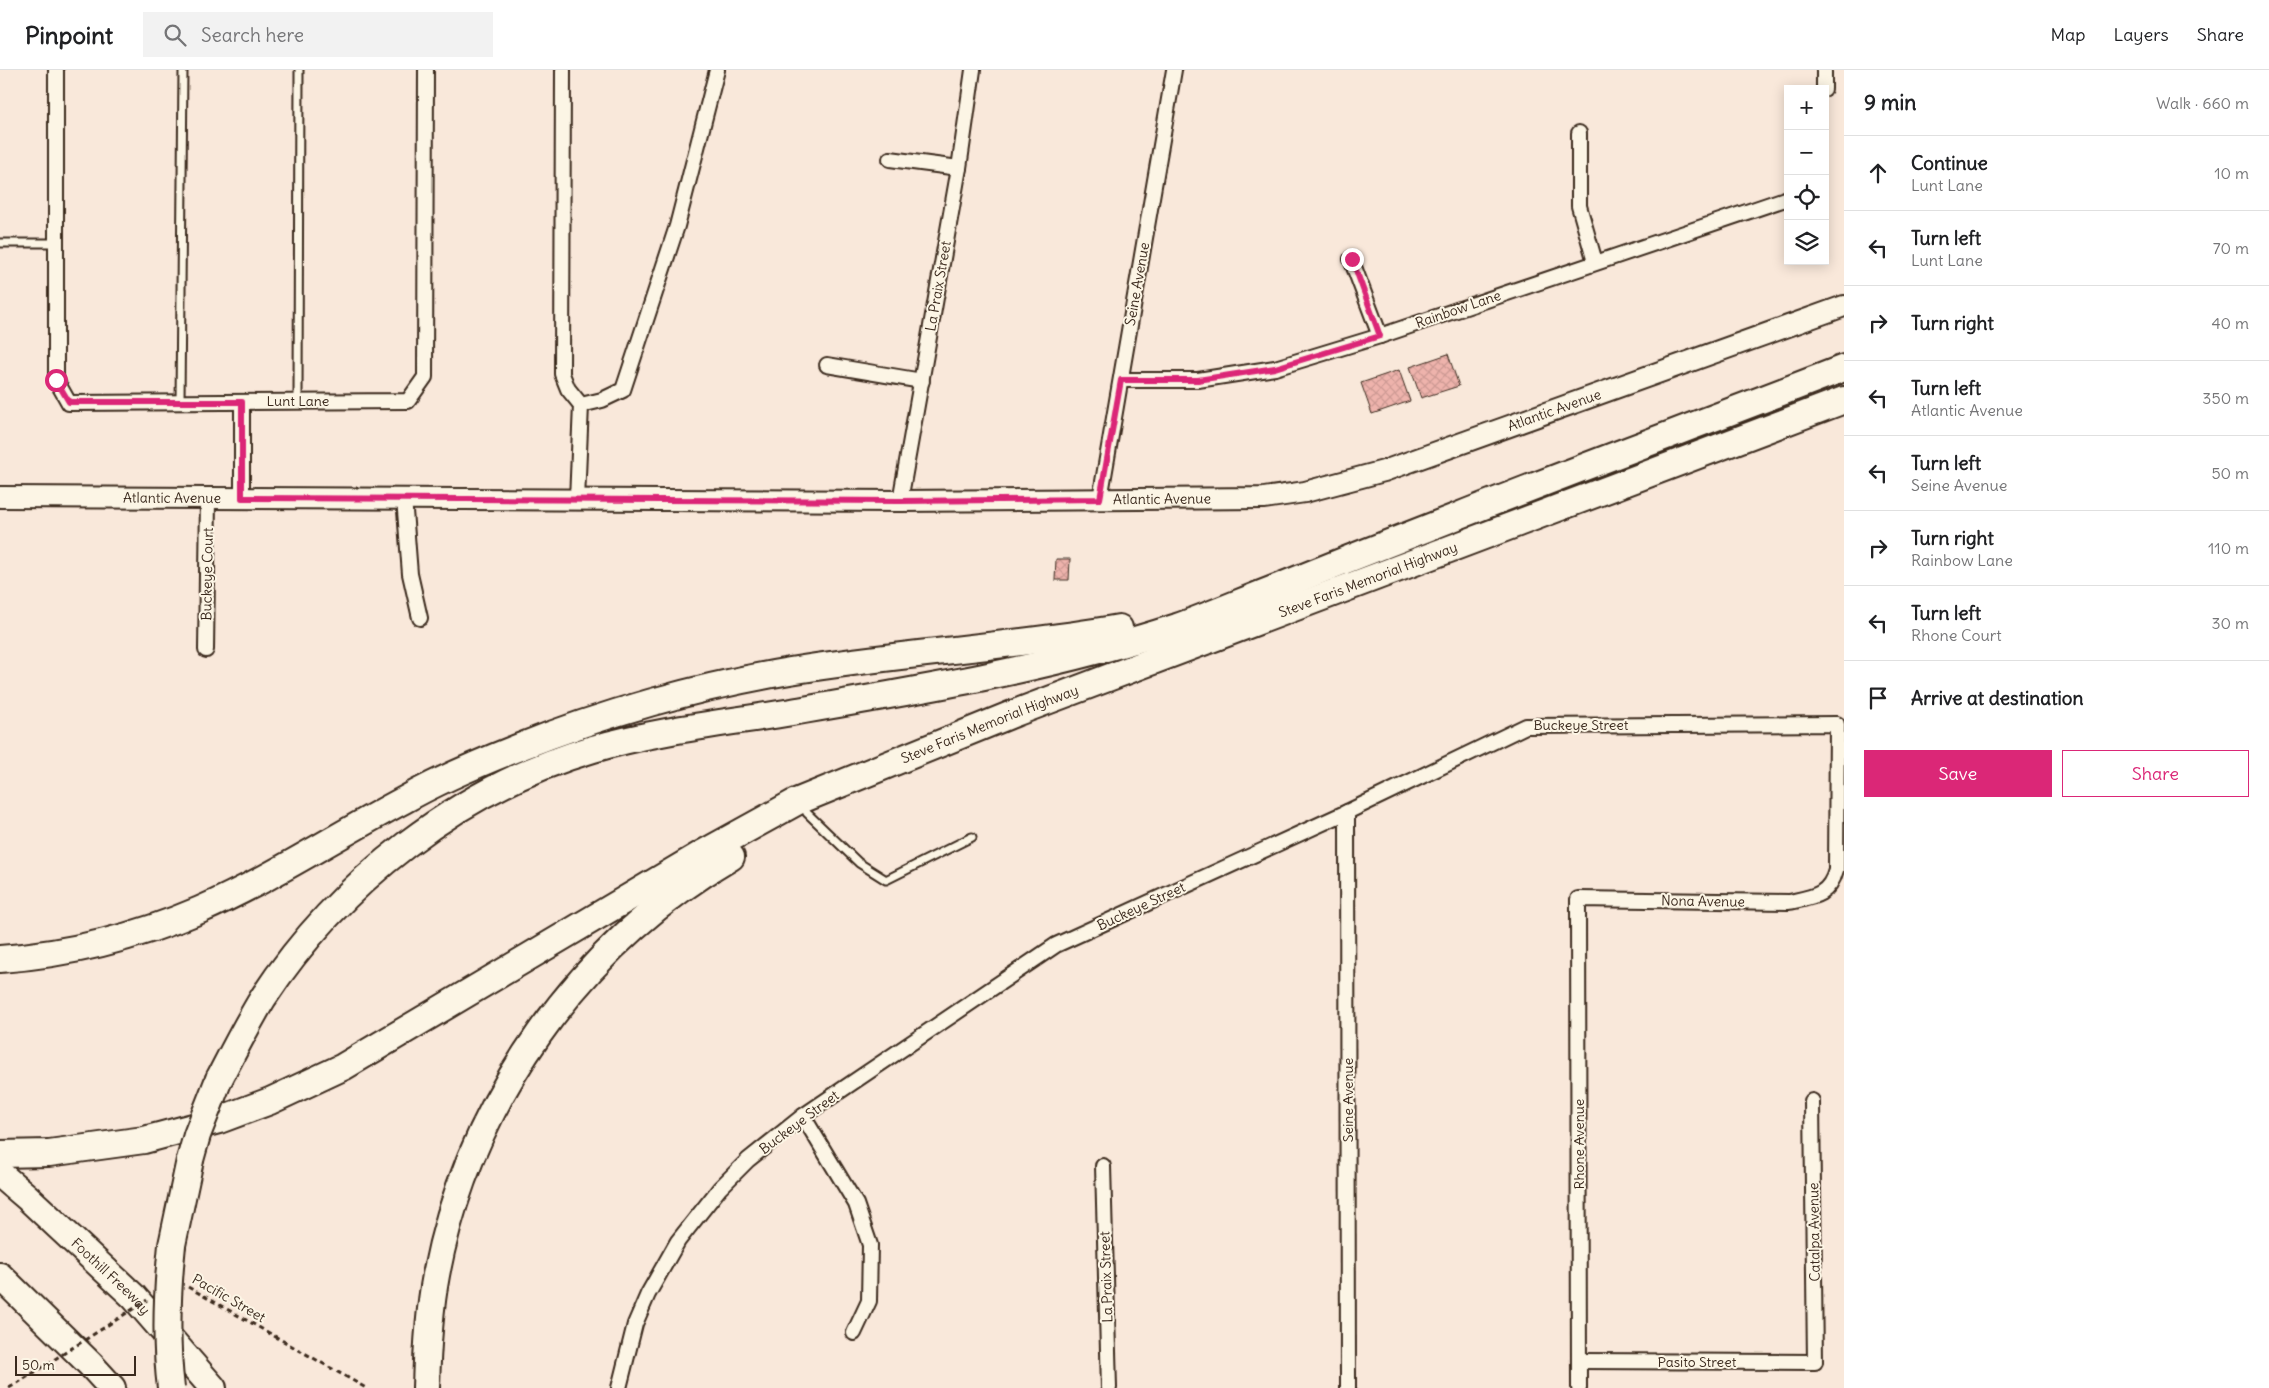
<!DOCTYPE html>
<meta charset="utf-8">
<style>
:root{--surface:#fff;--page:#f2f2f2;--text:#202124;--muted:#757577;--line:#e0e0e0;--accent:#db2777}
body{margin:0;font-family:Delius,sans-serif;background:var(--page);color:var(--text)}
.controls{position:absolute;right:15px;top:15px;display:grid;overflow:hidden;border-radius:0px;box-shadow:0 2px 12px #0003}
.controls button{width:45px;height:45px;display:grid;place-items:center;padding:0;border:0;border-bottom:1px solid var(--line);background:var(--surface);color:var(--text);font:25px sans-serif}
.scale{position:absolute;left:15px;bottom:12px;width:121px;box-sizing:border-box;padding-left:5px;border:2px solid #3b2a1e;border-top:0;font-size:14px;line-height:18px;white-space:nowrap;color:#3b2a1e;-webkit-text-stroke:4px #fcf5e5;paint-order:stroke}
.stop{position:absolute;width:15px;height:15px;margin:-11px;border:4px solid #db2777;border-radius:50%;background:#fff}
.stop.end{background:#db2777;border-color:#fff;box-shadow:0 1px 5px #0008}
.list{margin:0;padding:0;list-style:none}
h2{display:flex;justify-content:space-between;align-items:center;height:65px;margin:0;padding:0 20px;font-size:21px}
h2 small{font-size:16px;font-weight:400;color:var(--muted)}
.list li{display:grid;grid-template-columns:32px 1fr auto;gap:15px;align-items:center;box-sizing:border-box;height:75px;padding:0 20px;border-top:1px solid var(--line)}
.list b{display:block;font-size:19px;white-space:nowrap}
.list p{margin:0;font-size:16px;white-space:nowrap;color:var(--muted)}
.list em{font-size:16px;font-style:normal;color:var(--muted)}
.actions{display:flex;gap:10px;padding:15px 20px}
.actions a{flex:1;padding:11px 0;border:1px solid var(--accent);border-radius:0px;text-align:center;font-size:18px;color:var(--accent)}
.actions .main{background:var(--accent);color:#fff}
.icon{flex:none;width:28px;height:28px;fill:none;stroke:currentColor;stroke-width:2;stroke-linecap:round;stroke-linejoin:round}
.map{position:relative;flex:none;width:1844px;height:1318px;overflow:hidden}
header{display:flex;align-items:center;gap:30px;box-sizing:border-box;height:70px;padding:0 25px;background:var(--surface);border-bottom:1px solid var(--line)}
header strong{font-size:24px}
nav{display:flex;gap:28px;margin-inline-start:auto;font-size:18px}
.search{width:350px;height:45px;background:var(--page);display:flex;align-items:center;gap:12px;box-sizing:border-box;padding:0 18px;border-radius:0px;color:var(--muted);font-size:19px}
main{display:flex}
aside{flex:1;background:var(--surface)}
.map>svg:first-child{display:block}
</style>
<header>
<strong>Pinpoint</strong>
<div class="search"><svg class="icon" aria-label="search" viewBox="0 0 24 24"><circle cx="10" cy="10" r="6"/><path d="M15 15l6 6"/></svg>Search here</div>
<nav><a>Map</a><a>Layers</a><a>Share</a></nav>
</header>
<main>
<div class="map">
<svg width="1844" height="1318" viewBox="0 0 1844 1318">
<defs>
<pattern id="building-cross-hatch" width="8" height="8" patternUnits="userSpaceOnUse" patternTransform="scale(1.25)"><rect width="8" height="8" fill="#eeb3ac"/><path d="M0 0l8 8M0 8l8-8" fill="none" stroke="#cd9a94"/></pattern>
</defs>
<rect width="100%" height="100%" fill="#f9e8da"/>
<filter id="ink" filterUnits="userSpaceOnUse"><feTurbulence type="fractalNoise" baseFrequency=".02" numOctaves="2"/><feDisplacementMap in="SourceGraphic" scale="10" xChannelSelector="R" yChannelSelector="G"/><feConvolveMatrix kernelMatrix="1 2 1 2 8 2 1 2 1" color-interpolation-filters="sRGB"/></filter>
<g filter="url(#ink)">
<g fill="url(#building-cross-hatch)" stroke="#3b2a1e">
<polygon points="1448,284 1459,316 1421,328 1410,297"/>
<polygon points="1399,300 1410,331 1372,344 1361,313"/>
<polygon points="1056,489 1070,489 1069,510 1055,510"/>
</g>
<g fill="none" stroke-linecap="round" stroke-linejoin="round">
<defs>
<g id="lane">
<polyline points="0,173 56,173"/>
<polyline points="298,331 299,0"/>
<polyline points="180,332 183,0"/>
<polyline points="803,735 807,743 859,793 886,810 972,767"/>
</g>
<g id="street">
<polyline points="56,0 56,310 69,333 408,331 425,307 426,0"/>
<polyline points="563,0 562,304 568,319 581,335 602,330 623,320 677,156 717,0"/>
<polyline points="1824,0 1824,19"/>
<polyline points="1579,63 1579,136 1595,192"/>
<polyline points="890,89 959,98"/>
<polyline points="1351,189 1380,266"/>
<polyline points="827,295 922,311"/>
<polyline points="1121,310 1198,310 1275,298 1380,266 1788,128"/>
<polyline points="242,428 242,332"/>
<polyline points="404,428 410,504 420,548"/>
<polyline points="1100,429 1174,0"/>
<polyline points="577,430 581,335"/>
<polyline points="900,431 959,98 973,0"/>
<polyline points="206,580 208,428"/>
<polyline points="1347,742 1348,1318"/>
<polyline points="803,1046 856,1134 870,1175 869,1231 854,1263"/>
<polyline points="1103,1096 1109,1318"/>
<polyline points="1579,1291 1815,1292 1812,1031"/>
<path d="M619,1318L635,1254L648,1224L678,1171L720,1118L748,1090L803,1046L1056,875L1347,742L1526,656L1837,654L1836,800C1829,826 1813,827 1789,832L1578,829L1579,1318"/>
</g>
<g id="secondary">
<path id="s1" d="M0,427L900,431L1264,428L1305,422L1384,401L1844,236"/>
</g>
<g id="highway">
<path d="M0,889C69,884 137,867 200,840C271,809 336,766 404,730C439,710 479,693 517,678C601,644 700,616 790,601C899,583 1010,577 1119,558"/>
<path d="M219,1009C233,982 247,954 263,928C339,812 459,718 593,679C658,660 726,653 792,642C920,620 1052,598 1177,557C1208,546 1240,532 1271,520C1333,495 1396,470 1458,446C1586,395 1716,348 1844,298"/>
<path id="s2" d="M0,1084L49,1083L144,1070L219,1050L270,1031L343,997L702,784L796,732L1015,643L1844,330"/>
<path id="s3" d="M0,1104L27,1127L134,1227L213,1318"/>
<polyline points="172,1175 190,1090"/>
<polyline points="0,1206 90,1294 112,1318"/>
<path d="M426,1318C427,1280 429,1242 436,1205C469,1032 579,875 731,787"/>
</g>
</defs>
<use href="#lane" stroke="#3b2a1e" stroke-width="11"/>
<use href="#street" stroke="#3b2a1e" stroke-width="18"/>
<use href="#secondary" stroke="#3b2a1e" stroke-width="24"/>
<use href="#highway" stroke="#3b2a1e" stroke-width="30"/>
<g stroke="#3b2a1e" stroke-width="3" stroke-dasharray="5 4" stroke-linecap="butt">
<polyline points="188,1217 366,1318"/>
<polyline points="9,1318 24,1309"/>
</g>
<use href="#lane" stroke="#fcf5e5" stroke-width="7"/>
<use href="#street" stroke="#fcf5e5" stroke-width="14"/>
<use href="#secondary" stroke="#fcf5e5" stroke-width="20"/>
<use href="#highway" stroke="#fcf5e5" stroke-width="26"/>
<defs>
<g id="highway-bridge">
<polyline points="190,1090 197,1065 219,1009"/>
<path d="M171,1318C165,1270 167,1223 172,1175"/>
</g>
</defs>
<use href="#highway-bridge" stroke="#3b2a1e" stroke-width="30" stroke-linecap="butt"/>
<polyline stroke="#3b2a1e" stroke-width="3" stroke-dasharray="5 4" stroke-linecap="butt" points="24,1309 147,1230"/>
<use href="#highway-bridge" stroke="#fcf5e5" stroke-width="26"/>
</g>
</g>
<g fill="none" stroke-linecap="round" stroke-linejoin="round" filter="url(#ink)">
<polyline stroke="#db2777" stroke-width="6" points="56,310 69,332 242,332 242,428 900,431 1100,429 1121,310 1198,310 1275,298 1380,266 1352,189"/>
</g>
<g text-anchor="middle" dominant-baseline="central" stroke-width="4" stroke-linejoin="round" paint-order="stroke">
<g font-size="14" fill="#3b2a1e" stroke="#fcf5e5">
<text transform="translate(1137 214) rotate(-80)">Seine Avenue</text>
<text transform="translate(938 216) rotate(-80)">La Praix Street</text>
<text transform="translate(1458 239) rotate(-19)">Rainbow Lane</text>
<text x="298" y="331">Lunt Lane</text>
<text stroke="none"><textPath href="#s1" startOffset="1568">Atlantic Avenue</textPath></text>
<text stroke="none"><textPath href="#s1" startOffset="172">Atlantic Avenue</textPath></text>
<text stroke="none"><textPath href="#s1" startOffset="1162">Atlantic Avenue</textPath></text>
<text transform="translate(207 504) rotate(-89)">Buckeye Court</text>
<text stroke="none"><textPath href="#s2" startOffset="1496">Steve Faris Memorial Highway</textPath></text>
<text stroke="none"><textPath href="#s2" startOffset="1091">Steve Faris Memorial Highway</textPath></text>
<text x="1581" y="655">Buckeye Street</text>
<text transform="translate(1703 831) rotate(1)">Nona Avenue</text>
<text transform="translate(1141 836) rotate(-25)">Buckeye Street</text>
<text transform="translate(1348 1030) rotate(-90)">Seine Avenue</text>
<text transform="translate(799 1052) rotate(-37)">Buckeye Street</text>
<text transform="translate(1579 1074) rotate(-90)">Rhone Avenue</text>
<text transform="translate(1814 1162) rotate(-91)">Catalpa Avenue</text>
<text stroke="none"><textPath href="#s3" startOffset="151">Foothill Freeway</textPath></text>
<text transform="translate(1106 1207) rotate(-92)">La Praix Street</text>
<text transform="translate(229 1228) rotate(30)">Pacific Street</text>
<text x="1697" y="1292">Pasito Street</text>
</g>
</g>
</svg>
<div class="controls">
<button>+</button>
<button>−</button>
<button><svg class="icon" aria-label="locate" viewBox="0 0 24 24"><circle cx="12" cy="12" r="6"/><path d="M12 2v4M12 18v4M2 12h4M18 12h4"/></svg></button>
<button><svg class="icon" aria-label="layers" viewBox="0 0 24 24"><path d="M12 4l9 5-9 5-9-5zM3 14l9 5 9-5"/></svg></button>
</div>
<div class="scale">50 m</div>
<div class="stop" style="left:56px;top:310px"></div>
<div class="stop end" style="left:1352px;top:189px"></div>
</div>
<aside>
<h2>9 min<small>Walk · 660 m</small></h2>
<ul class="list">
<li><svg class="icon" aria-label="ahead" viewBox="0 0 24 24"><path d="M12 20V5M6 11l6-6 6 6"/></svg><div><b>Continue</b><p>Lunt Lane</p></div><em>10 m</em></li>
<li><svg class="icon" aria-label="left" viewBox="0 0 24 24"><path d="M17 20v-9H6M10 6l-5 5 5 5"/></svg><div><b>Turn left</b><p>Lunt Lane</p></div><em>70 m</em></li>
<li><svg class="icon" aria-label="right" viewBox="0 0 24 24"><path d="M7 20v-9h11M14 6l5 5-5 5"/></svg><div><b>Turn right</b></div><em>40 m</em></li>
<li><svg class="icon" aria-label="left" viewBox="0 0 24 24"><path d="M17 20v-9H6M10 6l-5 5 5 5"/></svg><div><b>Turn left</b><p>Atlantic Avenue</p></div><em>350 m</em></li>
<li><svg class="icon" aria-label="left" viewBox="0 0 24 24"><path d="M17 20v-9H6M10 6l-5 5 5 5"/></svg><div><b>Turn left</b><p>Seine Avenue</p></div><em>50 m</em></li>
<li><svg class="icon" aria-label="right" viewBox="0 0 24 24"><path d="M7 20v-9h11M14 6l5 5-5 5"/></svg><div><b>Turn right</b><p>Rainbow Lane</p></div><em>110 m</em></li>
<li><svg class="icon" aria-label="left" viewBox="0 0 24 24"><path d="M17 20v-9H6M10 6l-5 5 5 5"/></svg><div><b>Turn left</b><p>Rhone Court</p></div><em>30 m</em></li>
<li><svg class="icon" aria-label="arrive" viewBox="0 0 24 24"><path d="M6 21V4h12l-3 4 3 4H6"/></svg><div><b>Arrive at destination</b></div></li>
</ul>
<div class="actions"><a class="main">Save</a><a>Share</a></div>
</aside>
</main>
